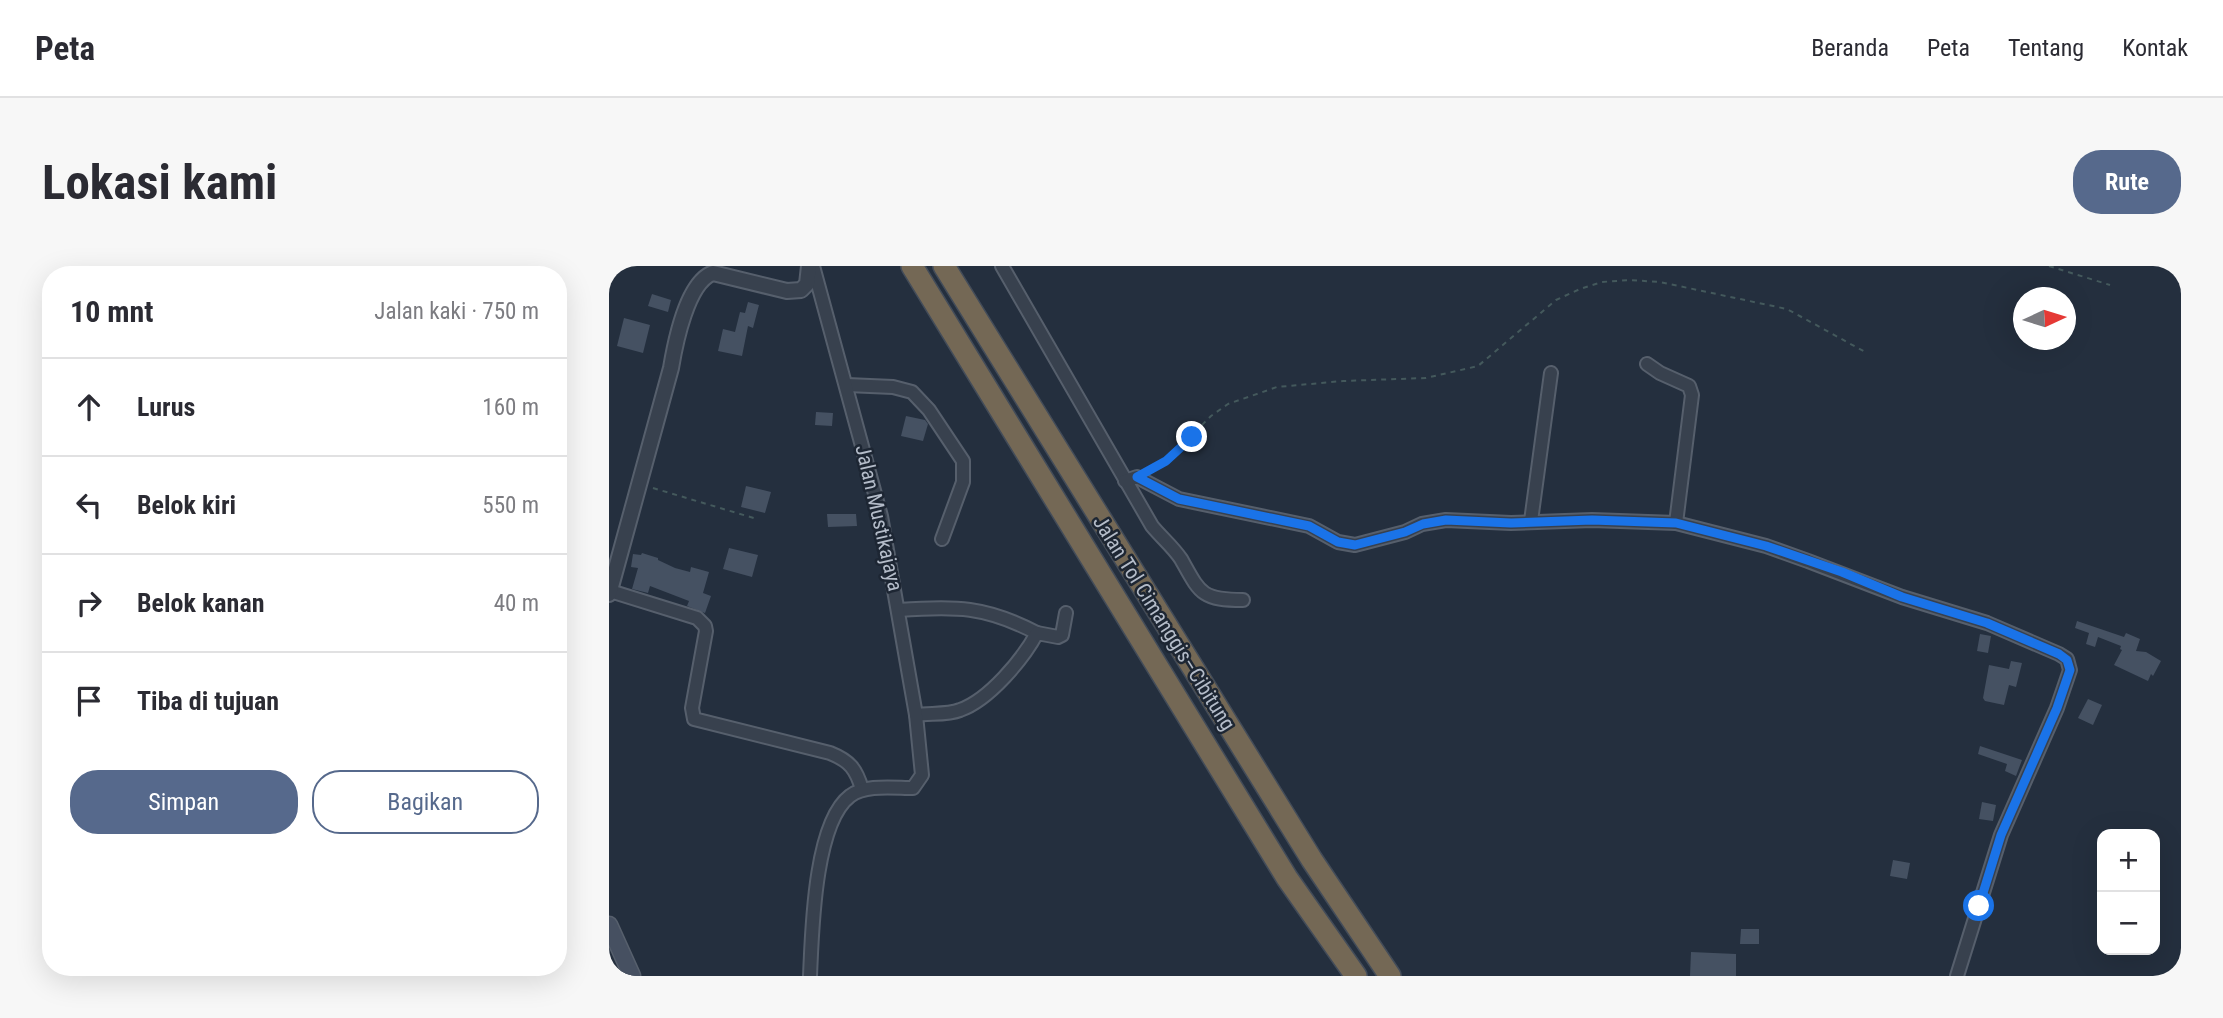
<!DOCTYPE html>
<html lang="id">
<meta charset="utf-8">
<style>
:root{--surface:#fff;--page:#f7f7f7;--text:#2b2b33;--muted:#7c7c81;--line:#e1e1e2;--accent:#56698c}
body{margin:0;font-family:"Roboto Condensed",sans-serif;background:var(--page);color:var(--text)}
.controls{position:absolute;right:21px;bottom:21px;display:grid;overflow:hidden;border-radius:14px;box-shadow:0 7px 28px #0002}
.controls button{width:63px;height:63px;display:grid;place-items:center;padding:0;border:0;border-bottom:2px solid var(--line);background:var(--surface);color:var(--text);font:35px sans-serif}
.compass{position:absolute;left:1404px;top:21px;width:63px;height:63px;border-radius:50%;background:var(--surface);box-shadow:0 7px 28px #0002;rotate:86deg}
.stop{position:absolute;width:21px;height:21px;margin:-16px;border:5px solid #1a73e8;border-radius:50%;background:#fff}
.stop.end{background:#1a73e8;border-color:#fff;box-shadow:0 2px 7px #0008}
.list{margin:0;padding:0;list-style:none}
h2{display:flex;justify-content:space-between;align-items:center;height:91px;margin:0;padding:0 28px;font-size:30px}
h2 small{font-size:23px;font-weight:400;color:var(--muted)}
.list li{display:grid;grid-template-columns:46px 1fr auto;gap:21px;align-items:center;box-sizing:border-box;height:98px;padding:0 28px;border-top:2px solid var(--line)}
.list b{display:block;font-size:26px;white-space:nowrap}
.list em{font-size:23px;font-style:normal;color:var(--muted)}
.actions{display:flex;gap:14px;padding:21px 28px}
.actions a{flex:1;padding:16px 0;border:2px solid var(--accent);border-radius:28px;text-align:center;font-size:24px;color:var(--accent)}
.actions .main{background:var(--accent);color:#fff}
.icon{flex:none;width:38px;height:38px;fill:none;stroke:currentColor;stroke-width:2;stroke-linecap:round;stroke-linejoin:round}
.map{position:relative;flex:none;width:1572px;height:710px;overflow:hidden;border-radius:28px}
header{display:flex;align-items:center;gap:42px;box-sizing:border-box;height:98px;padding:0 35px;background:var(--surface);border-bottom:2px solid var(--line)}
header strong{font-size:33px}
nav{display:flex;gap:38px;margin-inline-start:auto;font-size:24px}
.intro{display:flex;align-items:center;justify-content:space-between;box-sizing:border-box;height:168px;padding:0 42px}
h1{margin:0;font-size:49px}
.button{padding:18px 32px;border-radius:28px;background:var(--accent);color:#fff;font-size:24px;font-weight:700}
main{display:flex;gap:42px;padding:0 42px}
aside{flex:1;background:var(--surface);border-radius:28px;box-shadow:0 7px 28px #0002}
.map>svg:first-child{display:block}
</style>
<header>
<strong>Peta</strong>
<nav><a>Beranda</a><a>Peta</a><a>Tentang</a><a>Kontak</a></nav>
</header>
<div class="intro"><h1>Lokasi kami</h1><a class="button">Rute</a></div>
<main>
<aside>
<h2>10 mnt<small>Jalan kaki · 750 m</small></h2>
<ul class="list">
<li><svg class="icon" aria-label="ahead" viewBox="0 0 24 24"><path d="M12 20V5M6 11l6-6 6 6"/></svg><div><b>Lurus</b></div><em>160 m</em></li>
<li><svg class="icon" aria-label="left" viewBox="0 0 24 24"><path d="M17 20v-9H6M10 6l-5 5 5 5"/></svg><div><b>Belok kiri</b></div><em>550 m</em></li>
<li><svg class="icon" aria-label="right" viewBox="0 0 24 24"><path d="M7 20v-9h11M14 6l5 5-5 5"/></svg><div><b>Belok kanan</b></div><em>40 m</em></li>
<li><svg class="icon" aria-label="arrive" viewBox="0 0 24 24"><path d="M6 21V4h12l-3 4 3 4H6"/></svg><div><b>Tiba di tujuan</b></div></li>
</ul>
<div class="actions"><a class="main">Simpan</a><a>Bagikan</a></div>
</aside>
<div class="map">
<svg width="1572" height="710" viewBox="0 0 1572 710">
<rect width="100%" height="100%" fill="#242f3e"/>
<g fill="#455162">
<polygon points="43,28 62,34 59,46 39,40"/>
<polygon points="139,36 150,39 144,62 139,60 133,90 109,85 114,63 126,66 131,46 136,47"/>
<polygon points="15,52 41,59 34,87 8,80"/>
<polygon points="207,146 224,147 223,160 206,159"/>
<polygon points="297,150 316,154 319,158 314,175 292,170"/>
<polygon points="137,220 162,226 156,247 132,241"/>
<polygon points="218,248 247,248 248,260 219,261"/>
<polygon points="120,282 149,289 143,311 114,303"/>
<polygon points="33,287 49,292 49,294 66,302 81,306 82,301 100,306 94,327 102,330 96,347 78,340 80,335 41,320 39,327 23,323 29,302 22,301 24,288 32,289"/>
<polygon points="1468,355 1515,371 1517,367 1531,373 1527,385 1537,386 1552,395 1544,410 1542,408 1539,415 1505,399 1513,384 1511,383 1512,380 1489,371 1486,381 1477,378 1480,367 1466,362"/>
<polygon points="1371,368 1382,370 1379,387 1368,385"/>
<polygon points="1402,395 1413,397 1407,421 1400,419 1395,439 1376,435 1374,432 1380,399 1400,403"/>
<polygon points="1479,433 1493,439 1484,459 1469,452"/>
<polygon points="1371,480 1413,494 1407,510 1396,505 1398,498 1369,488"/>
<polygon points="1373,536 1387,539 1384,555 1370,553"/>
<polygon points="1284,594 1301,597 1298,613 1281,610"/>
<polygon points="1132,663 1150,663 1150,678 1131,678"/>
<polygon points="1082,686 1127,688 1127,710 1081,710"/>
</g>
<g fill="none" stroke-linecap="round" stroke-linejoin="round">
<defs>
<g id="minor">
<path d="M393,0L543,260C552,271 564,281 572,293C591,327 592,334 634,334"/>
<polyline points="1038,98 1051,107 1080,120 1083,129 1067,257"/>
<polyline points="238,119 284,121 303,126 320,144 354,195 354,216 333,273"/>
<polyline points="516,215 528,211 570,233 700,260 729,276 746,279 796,266 813,258 837,254 902,257 983,254 1067,257 1157,280 1199,295 1293,331 1378,357 1450,388 1458,393 1461,404 1448,442 1392,569 1348,710"/>
<polyline points="922,255 942,107"/>
<path d="M1,325L88,352L96,360L97,365L83,442L85,453L221,487C241,495 247,503 253,523"/>
<path d="M290,344C347,340 376,340 428,367"/>
<path d="M307,449C321,447 339,449 351,444C380,434 414,393 428,367L449,371L453,369L457,347"/>
<path d="M201,710C203,667 205,557 241,530C256,518 285,522 304,522L313,509L307,449L272,250L204,0"/>
</g>
<path id="tertiary" d="M0,328L62,102C66,78 78,16 104,7L178,25L192,24L198,18L200,0"/>
<polyline id="secondary" points="0,659 23,710"/>
<g id="motorway">
<polyline points="303,0 678,612 747,710"/>
<polyline points="335,0 703,594 781,710"/>
</g>
</defs>
<use href="#minor" stroke="#565f6c" stroke-width="16"/>
<use href="#tertiary" stroke="#565f6c" stroke-width="18"/>
<use href="#secondary" stroke="#565f6c" stroke-width="19"/>
<use href="#motorway" stroke="#434c59" stroke-width="24"/>
<g stroke="#44595c" stroke-width="2" stroke-dasharray="5 5" stroke-linecap="butt">
<polyline points="1440,0 1501,19"/>
<polyline points="540,204 557,195 602,150 619,138 668,121 734,115 817,112 869,100 947,34 971,23 993,16 1020,14 1051,16 1178,43 1258,87"/>
<polyline points="44,222 148,253"/>
</g>
<use href="#minor" stroke="#38414e" stroke-width="12"/>
<use href="#tertiary" stroke="#38414e" stroke-width="14"/>
<use href="#secondary" stroke="#465061" stroke-width="16"/>
<use href="#motorway" stroke="#746855" stroke-width="21"/>
</g>
<g fill="none" stroke-linecap="round" stroke-linejoin="round">
<polyline stroke="#1a73e8" stroke-width="9" points="583,171 557,195 528,211 570,233 700,260 729,276 746,279 796,266 814,258 837,254 902,257 983,254 1067,257 1157,280 1233,306 1293,331 1378,357 1450,388 1458,394 1461,404 1448,442 1392,569 1370,640"/>
</g>
<g text-anchor="middle" dominant-baseline="central" stroke-width="5" stroke-linejoin="round" paint-order="stroke">
<g font-size="21" fill="#b4bcc9" stroke="#1d2633">
<text transform="translate(270 252) rotate(77)">Jalan Mustikajaya</text>
<text transform="translate(555 357) rotate(58)">Jalan Tol Cimanggis–Cibitung</text>
</g>
</g>
</svg>
<div class="controls">
<button>+</button>
<button>−</button>
</div>
<svg class="compass" viewBox="-18 -18 36 36"><path d="M0-13l5 13h-10z" fill="#e53935"/><path d="M0 13l5-13h-10z" fill="#7c7c81"/></svg>
<div class="stop" style="left:1370px;top:640px"></div>
<div class="stop end" style="left:583px;top:171px"></div>
</div>
</main>
